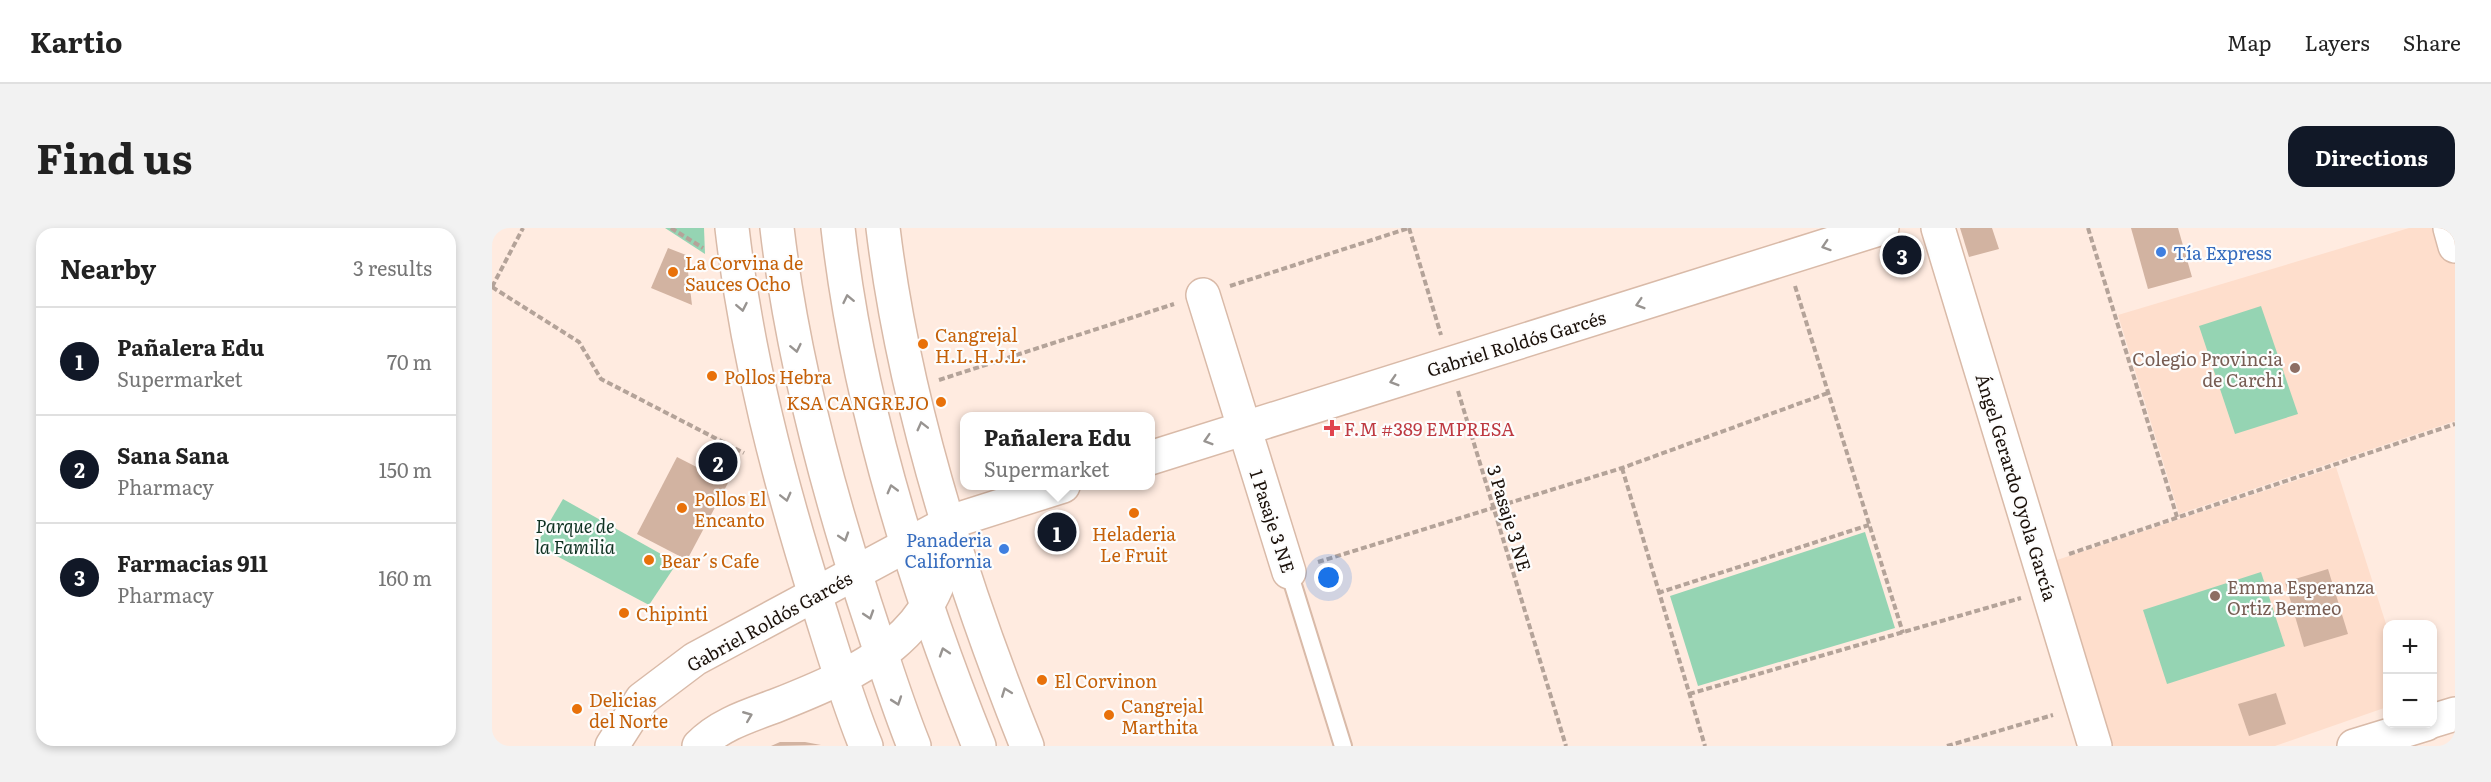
<!DOCTYPE html>
<meta charset="utf-8">
<style>
:root{--surface:#fff;--page:#f2f2f2;--text:#222;--muted:#767676;--line:#e0e0e0;--accent:#111827}
body{margin:0;font-family:Literata,serif;background:var(--page);color:var(--text)}
.controls{position:absolute;right:18px;bottom:18px;display:grid;overflow:hidden;border-radius:12px;box-shadow:0 3px 9px #0003}
.controls button{width:54px;height:54px;display:grid;place-items:center;padding:0;border:0;border-bottom:2px solid var(--line);background:var(--surface);color:var(--text);font:30px sans-serif}
.you{position:absolute;left:837px;top:350px;width:21px;height:21px;margin:-15px;border:4px solid #fff;border-radius:50%;background:#1a73e8;box-shadow:0 0 0 9px #1a73e833}
.badge{display:grid;place-items:center;width:39px;height:39px;border-radius:50%;background:var(--accent);color:#fff;font-size:20px;font-weight:700}
.pin{position:absolute;translate:-50% -50%;border:3px solid #fff;box-shadow:0 2px 6px #0006}
.popup{position:absolute;left:468px;top:184px;width:195px;height:78px;box-sizing:border-box;display:grid;place-content:center;border-radius:12px;background:var(--surface);filter:drop-shadow(0 2px 4px #0005);font-size:20px;white-space:nowrap;color:var(--muted)}
.popup b{font-size:22px;color:var(--text)}
.popup::after{content:'';position:absolute;left:50%;top:100%;margin-left:-12px;border:12px solid transparent;border-top-color:var(--surface)}
.list{margin:0;padding:0;list-style:none}
h2{display:flex;justify-content:space-between;align-items:center;height:78px;margin:0;padding:0 24px;font-size:26px}
h2 small{font-size:20px;font-weight:400;color:var(--muted)}
.list li{display:grid;grid-template-columns:39px 1fr auto;gap:18px;align-items:center;box-sizing:border-box;height:108px;padding:0 24px;border-top:2px solid var(--line)}
.list b{display:block;font-size:22px;white-space:nowrap}
.list p{margin:0;font-size:20px;white-space:nowrap;color:var(--muted)}
.list em{font-size:20px;font-style:normal;color:var(--muted)}
.map{position:relative;flex:none;width:1963px;height:518px;overflow:hidden;border-radius:18px}
header{display:flex;align-items:center;gap:36px;box-sizing:border-box;height:84px;padding:0 30px;background:var(--surface);border-bottom:2px solid var(--line)}
header strong{font-size:28px}
nav{display:flex;gap:33px;margin-inline-start:auto;font-size:21px}
.intro{display:flex;align-items:center;justify-content:space-between;box-sizing:border-box;height:144px;padding:0 36px}
h1{margin:0;font-size:42px}
.button{padding:15px 27px;border-radius:18px;background:var(--accent);color:#fff;font-size:21px;font-weight:700}
main{display:flex;gap:36px;padding:0 36px}
aside{flex:1;background:var(--surface);border-radius:18px;box-shadow:0 3px 9px #0003}
.map>svg:first-child{display:block}
</style>
<header>
<strong>Kartio</strong>
<nav><a>Map</a><a>Layers</a><a>Share</a></nav>
</header>
<div class="intro"><h1>Find us</h1><a class="button">Directions</a></div>
<main>
<aside>
<h2>Nearby<small>3 results</small></h2>
<ul class="list">
<li><span class="badge">1</span><div><b>Pañalera Edu</b><p>Supermarket</p></div><em>70 m</em></li>
<li><span class="badge">2</span><div><b>Sana Sana</b><p>Pharmacy</p></div><em>150 m</em></li>
<li><span class="badge">3</span><div><b>Farmacias 911</b><p>Pharmacy</p></div><em>160 m</em></li>
</ul>
</aside>
<div class="map">
<svg width="1963" height="518" viewBox="0 0 1963 518">
<rect width="100%" height="100%" fill="#ffebe0"/>
<g fill="#fedecc">
<polygon points="1917,0 1954,0 1963,29 1963,193 1687,286 1626,87"/>
<polygon points="1844,239 1895,399 1895,479 1783,518 1608,518 1550,337"/>
</g>
<g fill="#95d4b3">
<polygon points="173,0 212,0 213,26"/>
<polygon points="1769,78 1806,186 1743,206 1707,98"/>
<polygon points="71,271 185,335 157,377 44,317"/>
<polygon points="1373,304 1403,400 1206,458 1178,368"/>
<polygon points="1769,344 1793,418 1675,456 1651,382"/>
</g>
<g fill="#d2b3a1">
<polygon points="1468,0 1500,0 1507,21 1477,29"/>
<polygon points="1639,0 1686,0 1700,49 1656,61"/>
<polygon points="176,20 194,27 200,77 159,60"/>
<polygon points="185,229 236,255 195,332 145,306"/>
<polygon points="1836,341 1856,406 1812,419 1793,354"/>
<polygon points="1784,465 1794,496 1757,508 1746,476"/>
<polygon points="288,514 313,514 329,517 279,518"/>
</g>
<g fill="none" stroke-linecap="round" stroke-linejoin="round">
<defs>
<polyline id="service" points="797,344 851,518"/>
<g id="minor">
<polyline points="1446,0 1603,518"/>
<polyline points="1958,0 1963,18"/>
<polyline points="711,67 797,344"/>
<polyline points="1940,493 1963,486"/>
<polyline points="1862,518 1934,496"/>
</g>
<g id="tertiary">
<polyline points="658,230 1390,0"/>
<polyline points="458,294 571,258"/>
</g>
<g id="secondary">
<path d="M240,0C255,129 287,252 326,376C341,423 355,472 374,518"/>
<path d="M391,0C412,174 470,356 535,518"/>
<polyline points="120,518 150,471 203,431 458,294"/>
<path d="M207,518C227,497 256,488 283,478C369,444 452,408 457,302"/>
</g>
<g id="primary">
<path d="M285,0C300,128 333,253 373,376C389,424 403,471 422,518"/>
<path d="M346,0C366,177 421,353 487,518"/>
</g>
</defs>
<use href="#service" stroke="#d9baa8" stroke-width="20"/>
<use href="#minor" stroke="#d9baa8" stroke-width="36"/>
<use href="#tertiary" stroke="#d9baa8" stroke-width="36"/>
<use href="#secondary" stroke="#d9baa8" stroke-width="36"/>
<use href="#primary" stroke="#d9baa8" stroke-width="36"/>
<g stroke="#b4a399" stroke-width="4" stroke-dasharray="6 3" stroke-linecap="butt">
<polyline points="179,0 211,20"/>
<polyline points="917,0 949,107"/>
<polyline points="1596,0 1685,289"/>
<polyline points="738,58 917,0"/>
<polyline points="1303,58 1411,405"/>
<polyline points="0,59 87,114 109,151 252,225"/>
<polyline points="0,59 31,0"/>
<polyline points="447,152 682,76"/>
<polyline points="966,163 1074,518"/>
<polyline points="1130,240 1213,518"/>
<polyline points="1577,326 1963,196"/>
<polyline points="826,334 1130,240 1336,165"/>
<polyline points="1166,365 1377,297"/>
<polyline points="1197,466 1529,370"/>
<polyline points="1455,518 1561,487"/>
</g>
<use href="#service" stroke="#fff" stroke-width="16"/>
<use href="#minor" stroke="#fff" stroke-width="33"/>
<use href="#tertiary" stroke="#fff" stroke-width="33"/>
<use href="#secondary" stroke="#fff" stroke-width="33"/>
<use href="#primary" stroke="#fff" stroke-width="33"/>
</g>
<defs><path id="oneway-chevron" d="M-2-3.5L2.5 0L-2 3.5" fill="none" stroke-width="1.6" stroke-linecap="round" stroke-linejoin="round" transform="scale(1.5)"/></defs>
<g stroke="#989491">
<use href="#oneway-chevron" transform="translate(1334 18) rotate(162)"/>
<use href="#oneway-chevron" transform="translate(356 71) rotate(-102)"/>
<use href="#oneway-chevron" transform="translate(1148 76) rotate(163)"/>
<use href="#oneway-chevron" transform="translate(250 79) rotate(79)"/>
<use href="#oneway-chevron" transform="translate(304 120) rotate(78)"/>
<use href="#oneway-chevron" transform="translate(902 153) rotate(163)"/>
<use href="#oneway-chevron" transform="translate(430 198) rotate(-104)"/>
<use href="#oneway-chevron" transform="translate(716 212) rotate(163)"/>
<use href="#oneway-chevron" transform="translate(400 261) rotate(-105)"/>
<use href="#oneway-chevron" transform="translate(294 269) rotate(76)"/>
<use href="#oneway-chevron" transform="translate(352 309) rotate(72)"/>
<use href="#oneway-chevron" transform="translate(377 387) rotate(72)"/>
<use href="#oneway-chevron" transform="translate(452 424) rotate(-108)"/>
<use href="#oneway-chevron" transform="translate(514 464) rotate(-111)"/>
<use href="#oneway-chevron" transform="translate(405 473) rotate(71)"/>
<use href="#oneway-chevron" transform="translate(256 488) rotate(-22)"/>
</g>
<g fill="#3f7fe0" stroke="#fdfdfd" stroke-width="2">
<circle cx="1669" cy="24" r="6"/>
<circle cx="512" cy="321" r="6"/>
</g>
<g fill="#e8710a" stroke="#fdfdfd" stroke-width="2">
<circle cx="181" cy="44" r="6"/>
<circle cx="431" cy="116" r="6"/>
<circle cx="220" cy="148" r="6"/>
<circle cx="449" cy="174" r="6"/>
<circle cx="190" cy="280" r="6"/>
<circle cx="642" cy="285" r="6"/>
<circle cx="157" cy="332" r="6"/>
<circle cx="132" cy="385" r="6"/>
<circle cx="550" cy="452" r="6"/>
<circle cx="85" cy="481" r="6"/>
<circle cx="617" cy="487" r="6"/>
</g>
<g fill="#8d6e63" stroke="#fdfdfd" stroke-width="2">
<circle cx="1803" cy="140" r="6"/>
<circle cx="1723" cy="368" r="6"/>
</g>
<path fill="#e0444e" stroke="#fdfdfd" stroke-width="2" d="M837 191h6v6h6v6h-6v6h-6v-6h-6v-6h6z"/>
<g text-anchor="middle" dominant-baseline="central" stroke-width="4.5" stroke-linejoin="round" paint-order="stroke">
<g font-size="18" fill="#366cbe" stroke="#fdfdfd" text-anchor="start">
<text x="1681" y="24">Tía Express</text>
<text x="500" y="311" text-anchor="end">Panaderia<tspan x="500" dy="21">California</tspan></text>
</g>
<g font-size="18" fill="#c56008" stroke="#fdfdfd" text-anchor="start">
<text x="193" y="34">La Corvina de<tspan x="193" dy="21">Sauces Ocho</tspan></text>
<text x="443" y="106">Cangrejal<tspan x="443" dy="21">H.L.H.J.L.</tspan></text>
<text x="232" y="148">Pollos Hebra</text>
<text x="437" y="174" text-anchor="end">KSA CANGREJO</text>
<text x="202" y="270">Pollos El<tspan x="202" dy="21">Encanto</tspan></text>
<text x="642" y="305" text-anchor="middle">Heladeria<tspan x="642" dy="21">Le Fruit</tspan></text>
<text x="169" y="332">Bear´s Cafe</text>
<text x="144" y="385">Chipinti</text>
<text x="562" y="452">El Corvinon</text>
<text x="97" y="471">Delicias<tspan x="97" dy="21">del Norte</tspan></text>
<text x="629" y="477">Cangrejal<tspan x="629" dy="21">Marthita</tspan></text>
</g>
<g font-size="18" fill="#1b110a" stroke="#fdfdfd">
<text transform="translate(1024 115) rotate(-17)">Gabriel Roldós Garcés</text>
<text transform="translate(1525 259) rotate(73)">Ángel Gerardo Oyola García</text>
<text transform="translate(1018 290) rotate(73)">3 Pasaje 3 NE</text>
<text transform="translate(781 293) rotate(72)">1 Pasaje 3 NE</text>
<text transform="translate(277 393) rotate(-29)">Gabriel Roldós Garcés</text>
</g>
<g font-size="18" fill="#785e54" stroke="#fdfdfd" text-anchor="end">
<text x="1791" y="130">Colegio Provincia<tspan x="1791" dy="21">de Carchi</tspan></text>
<text x="1735" y="358" text-anchor="start">Emma Esperanza<tspan x="1735" dy="21">Ortiz Bermeo</tspan></text>
</g>
<g font-size="18" fill="#be3a42" stroke="#fdfdfd" text-anchor="start">
<text x="852" y="200">F.M #389 EMPRESA</text>
</g>
<g font-size="18" font-style="italic" fill="#0e3121" stroke="#fdfdfd">
<text x="83" y="297">Parque de<tspan x="83" dy="21">la Familia</tspan></text>
</g>
</g>
</svg>
<div class="controls">
<button>+</button>
<button>−</button>
</div>
<div class="you"></div>
<div class="pin badge" style="left:565px;top:304px">1</div>
<div class="popup"><b>Pañalera Edu</b>Supermarket</div>
<div class="pin badge" style="left:226px;top:234px">2</div>
<div class="pin badge" style="left:1410px;top:27px">3</div>
</div>
</main>
